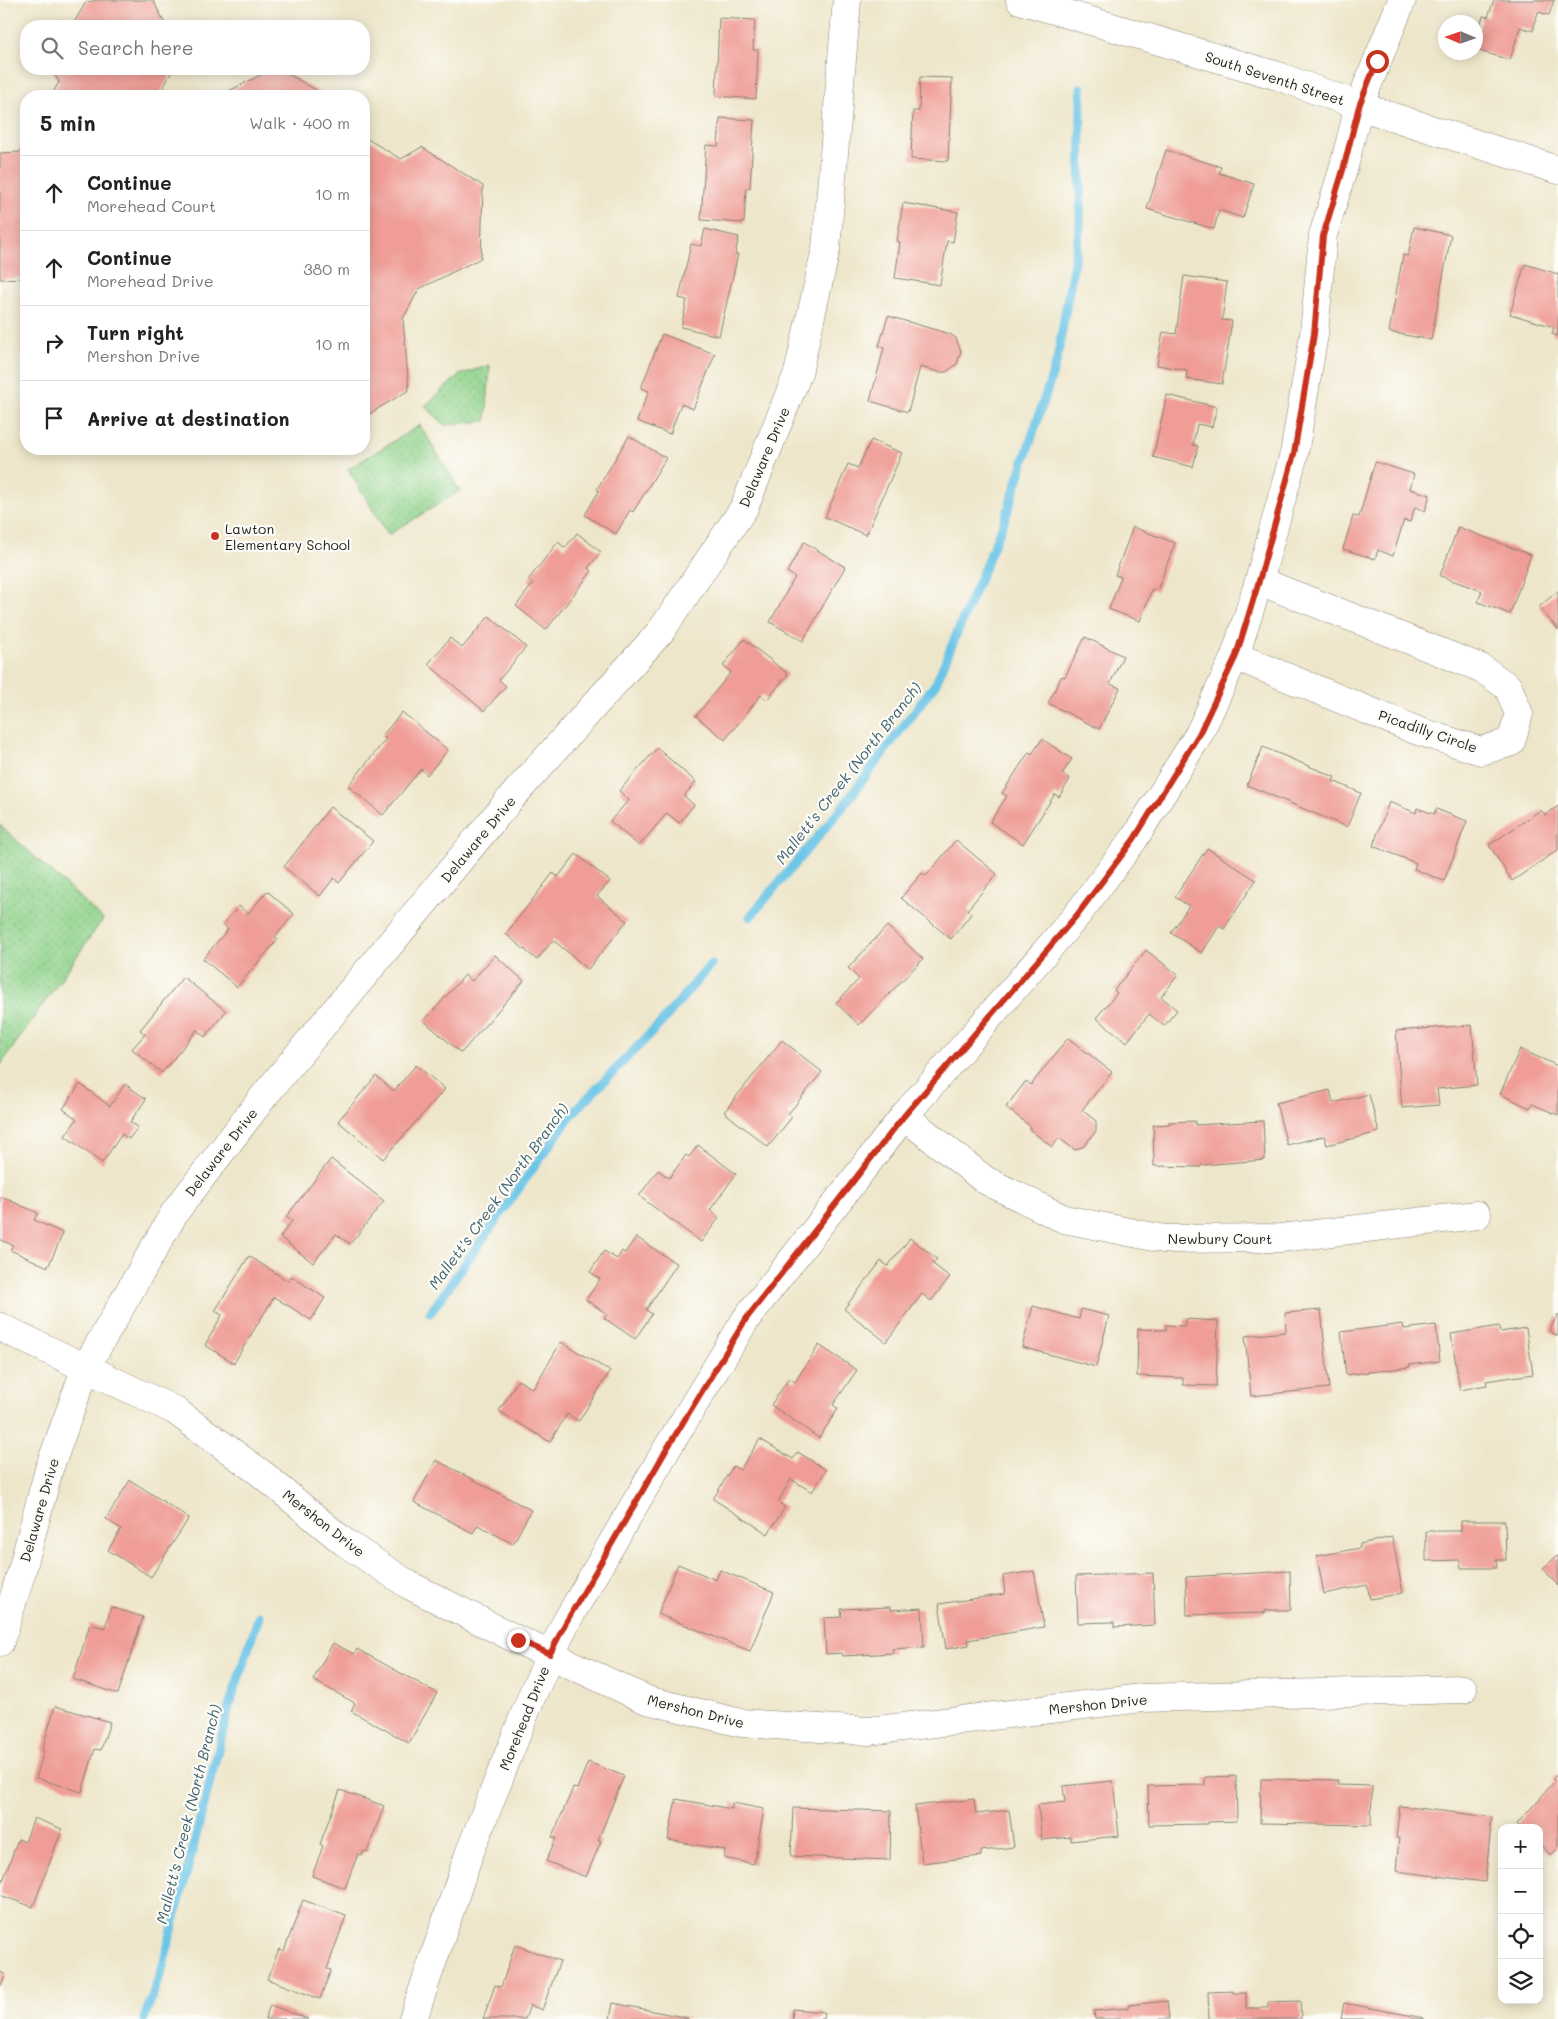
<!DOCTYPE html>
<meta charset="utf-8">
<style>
:root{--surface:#fff;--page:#f6f6f6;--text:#222;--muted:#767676;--line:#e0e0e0}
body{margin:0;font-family:Mali,sans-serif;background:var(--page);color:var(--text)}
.controls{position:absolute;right:15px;bottom:15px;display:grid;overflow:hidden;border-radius:10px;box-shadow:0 2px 12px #0003}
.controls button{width:45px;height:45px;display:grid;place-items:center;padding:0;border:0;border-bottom:1px solid var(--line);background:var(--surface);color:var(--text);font:25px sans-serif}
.compass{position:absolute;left:1438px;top:15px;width:45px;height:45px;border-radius:50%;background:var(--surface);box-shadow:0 2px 12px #0003;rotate:272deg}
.stop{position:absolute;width:15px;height:15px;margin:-11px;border:4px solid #c8321e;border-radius:50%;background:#fff}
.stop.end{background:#c8321e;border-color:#fff;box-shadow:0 1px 5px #0008}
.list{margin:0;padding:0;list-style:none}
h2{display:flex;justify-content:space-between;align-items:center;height:65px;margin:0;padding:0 20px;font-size:21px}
h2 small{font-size:16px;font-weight:400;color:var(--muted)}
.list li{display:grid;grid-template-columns:32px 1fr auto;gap:15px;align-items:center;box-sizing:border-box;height:75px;padding:0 20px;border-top:1px solid var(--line)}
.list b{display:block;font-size:19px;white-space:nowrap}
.list p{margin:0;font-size:16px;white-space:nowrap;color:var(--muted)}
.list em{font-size:16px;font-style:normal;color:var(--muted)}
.icon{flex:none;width:28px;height:28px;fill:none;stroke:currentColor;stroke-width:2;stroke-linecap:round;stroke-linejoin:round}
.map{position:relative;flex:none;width:1558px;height:2019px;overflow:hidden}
.search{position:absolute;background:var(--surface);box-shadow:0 2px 12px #0003;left:20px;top:20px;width:350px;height:55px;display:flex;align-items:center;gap:12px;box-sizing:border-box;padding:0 18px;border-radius:20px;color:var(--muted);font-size:19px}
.panel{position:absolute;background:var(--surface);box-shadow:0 2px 12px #0003;left:20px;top:90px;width:350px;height:365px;border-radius:20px}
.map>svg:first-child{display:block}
</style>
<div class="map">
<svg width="1558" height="2019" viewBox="0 0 1558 2019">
<defs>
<pattern id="park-dots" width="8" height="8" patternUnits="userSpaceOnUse" patternTransform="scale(1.25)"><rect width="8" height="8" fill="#90d38c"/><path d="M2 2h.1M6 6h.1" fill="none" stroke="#7cb578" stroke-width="1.8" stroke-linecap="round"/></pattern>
</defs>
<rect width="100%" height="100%" fill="#fdfcf7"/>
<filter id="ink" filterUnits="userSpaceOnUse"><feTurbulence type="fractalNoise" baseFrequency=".02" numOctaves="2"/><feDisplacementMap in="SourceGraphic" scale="10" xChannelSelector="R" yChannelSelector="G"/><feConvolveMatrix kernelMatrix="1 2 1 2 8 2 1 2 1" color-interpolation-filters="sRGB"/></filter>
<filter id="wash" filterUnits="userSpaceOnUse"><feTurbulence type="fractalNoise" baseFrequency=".0096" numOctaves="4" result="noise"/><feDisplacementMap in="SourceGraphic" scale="20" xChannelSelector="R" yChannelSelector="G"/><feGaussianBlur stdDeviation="1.12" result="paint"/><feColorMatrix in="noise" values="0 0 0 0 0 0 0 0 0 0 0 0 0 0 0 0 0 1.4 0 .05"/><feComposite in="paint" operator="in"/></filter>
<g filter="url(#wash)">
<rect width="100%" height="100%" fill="#eee6ca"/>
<g fill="url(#park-dots)" stroke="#567854">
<polygon points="490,365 486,421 445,425 425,406 459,375"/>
<polygon points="420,425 460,491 388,535 348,469"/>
<polygon points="0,825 103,919 0,1066"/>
</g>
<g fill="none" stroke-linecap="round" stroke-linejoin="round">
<g stroke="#69c4e7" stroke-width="9">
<polyline points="750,917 841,809 936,683 1005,519 1057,360 1080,227 1081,88"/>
<polyline points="430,1313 572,1114 661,1023 711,964"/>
<polyline points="144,2019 162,1969 229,1707 259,1616"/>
</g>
</g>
<g id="blocks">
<g fill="#ef9d96">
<polygon points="99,0 153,0 166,26 72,26 86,2"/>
<polygon points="1494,0 1554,0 1549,15 1538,12 1533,31 1520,27 1510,60 1476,50 1476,40 1483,16 1488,17"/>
<polygon points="719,18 755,20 753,50 758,50 756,99 716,96"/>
<polygon points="61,19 70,26 57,26"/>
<polygon points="51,69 173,69 159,96 51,96 59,82"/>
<polygon points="272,69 280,69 326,96 219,96"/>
<polygon points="920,77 952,78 948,161 911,159 913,111 919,111"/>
<polygon points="720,118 754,120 750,188 746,188 744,223 701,220 706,145 718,146"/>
<polygon points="364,137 401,159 422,147 483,186 481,258 419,289 403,319 409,390 364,417"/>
<polygon points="26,140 26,278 0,279 0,153 20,152"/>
<polygon points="1166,150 1221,167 1219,173 1254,184 1243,218 1219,210 1214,229 1147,209"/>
<polygon points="903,203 958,212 953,242 947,241 940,285 895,278 900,242 897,241"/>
<polygon points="1414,227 1451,235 1431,340 1389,332 1403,255 1408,256"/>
<polygon points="705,229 739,237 735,254 738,254 719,336 681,327 687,300 679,298 691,244 701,246"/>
<polygon points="1525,264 1558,274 1558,336 1552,334 1554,327 1510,314"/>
<polygon points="1184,276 1227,282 1222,320 1232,321 1222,384 1186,379 1187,370 1157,365 1163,332 1176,334"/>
<polygon points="888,316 950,334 956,338 961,351 957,364 946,372 939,372 920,367 908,412 870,401 884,348 879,346"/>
<polygon points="662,334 715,354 693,409 681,404 670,434 637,421 649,391 641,388"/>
<polygon points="1167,395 1217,407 1212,427 1197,424 1193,445 1198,446 1193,467 1153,457"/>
<polygon points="629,436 666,458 633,512 630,510 616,534 585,515 599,491 597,489"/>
<polygon points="871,440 902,453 866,535 825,517 848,464 858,468"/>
<polygon points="1375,462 1414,474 1410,489 1430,495 1425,511 1415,507 1410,522 1404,520 1393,556 1378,550 1375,559 1343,549 1353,516 1359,517"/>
<polygon points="1133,527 1175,543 1157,591 1152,589 1140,621 1109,609 1121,577 1115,575"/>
<polygon points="1458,527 1531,555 1510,614 1478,602 1482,591 1440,576"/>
<polygon points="577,533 601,552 588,568 592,571 546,630 516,606 533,584 528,580 558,542 565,548"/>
<polygon points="804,542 845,567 803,641 770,622 795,577 787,572"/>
<polygon points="1558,591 1558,630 1539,607"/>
<polygon points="489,616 526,647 499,680 506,686 484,711 428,664 450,638 462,648"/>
<polygon points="1085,637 1123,656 1110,684 1120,688 1099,729 1048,703 1062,676 1065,677"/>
<polygon points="744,639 788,674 767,700 761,695 725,740 696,716 731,672 723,666"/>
<polygon points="402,712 448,750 427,775 421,769 383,815 348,786 386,739 382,736"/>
<polygon points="1042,739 1072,759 1062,774 1070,779 1059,797 1055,794 1023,844 990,822 1007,796 1002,793 1029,752 1032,754"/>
<polygon points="1263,747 1335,777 1333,781 1361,793 1347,827 1247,785"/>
<polygon points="657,748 696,782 684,796 694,805 679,823 667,813 639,846 610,821 629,800 619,791"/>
<polygon points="1389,802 1416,813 1417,808 1434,814 1436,809 1467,821 1444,881 1414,869 1416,863 1373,846"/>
<polygon points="1558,806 1558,850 1512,881 1489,845 1541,810 1545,815"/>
<polygon points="330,807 373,841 339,883 334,878 320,896 284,867"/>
<polygon points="956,840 997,874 967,910 971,914 951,939 901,898 922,873 926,876"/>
<polygon points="1207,848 1256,880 1224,929 1219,926 1202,953 1171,933 1189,906 1175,897"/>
<polygon points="576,854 610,881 597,896 627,921 588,969 553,940 537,960 506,934 553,873 558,877"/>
<polygon points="267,891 294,914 275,937 278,939 237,987 203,959 228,929 223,925 239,906 248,914"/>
<polygon points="887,926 923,959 859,1025 836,1003 859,979 848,968"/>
<polygon points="1146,950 1178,975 1161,997 1177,1010 1164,1026 1149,1014 1127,1042 1096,1018 1117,993 1114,990"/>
<polygon points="495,955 524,981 461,1053 424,1021 465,975 472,981"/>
<polygon points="183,977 226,1011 205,1037 197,1030 162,1073 132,1049 145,1034 140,1030"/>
<polygon points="1472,1025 1477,1085 1437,1089 1439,1105 1402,1108 1396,1031"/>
<polygon points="1068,1038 1112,1072 1082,1110 1096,1121 1096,1131 1084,1146 1075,1150 1059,1138 1052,1147 1029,1129 1031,1127 1006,1107 1026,1081 1031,1085"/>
<polygon points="782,1040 822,1072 788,1114 792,1117 768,1147 724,1112"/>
<polygon points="1520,1049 1558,1066 1558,1115 1532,1104 1530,1108 1500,1094"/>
<polygon points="416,1065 445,1089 383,1159 338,1121 376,1076 394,1091"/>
<polygon points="80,1084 110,1106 125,1084 146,1099 130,1122 138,1127 129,1139 122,1134 102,1163 65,1136 77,1119 63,1109"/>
<polygon points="1330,1090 1333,1103 1369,1094 1379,1132 1327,1145 1324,1136 1287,1145 1276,1103"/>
<polygon points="1195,1121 1195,1125 1263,1121 1265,1160 1201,1165 1201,1167 1154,1166 1153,1125 1170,1124 1169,1122"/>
<polygon points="698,1145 736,1174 710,1210 719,1218 701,1242 639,1196 658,1170 669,1178 686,1155 689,1157"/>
<polygon points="331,1159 384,1201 350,1244 336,1234 313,1263 280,1237 292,1221 286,1217"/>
<polygon points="0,1196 38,1213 34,1220 63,1233 48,1267 10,1250 13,1245 0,1240"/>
<polygon points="636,1237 677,1264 646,1310 652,1314 635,1339 604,1318 607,1314 586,1300 600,1279 590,1272 604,1251 617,1259 622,1251 625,1253"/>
<polygon points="910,1238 937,1259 933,1264 950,1277 931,1301 922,1294 886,1342 844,1309 881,1261 888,1266"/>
<polygon points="249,1256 288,1281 291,1276 325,1298 311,1320 274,1297 234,1363 205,1345 222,1315 215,1311"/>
<polygon points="1033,1306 1079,1319 1081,1309 1109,1316 1096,1367 1022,1347"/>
<polygon points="1321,1310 1329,1388 1251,1396 1245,1336 1286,1332 1285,1313"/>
<polygon points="1558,1314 1558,1336 1549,1331"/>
<polygon points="1185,1319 1218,1321 1216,1386 1183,1385 1183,1378 1137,1376 1138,1329 1166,1330 1166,1325 1185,1326"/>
<polygon points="1403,1324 1404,1329 1436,1325 1440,1361 1409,1365 1410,1367 1346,1375 1341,1332"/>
<polygon points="1499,1326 1500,1332 1526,1328 1533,1374 1486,1381 1487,1385 1460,1390 1451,1334"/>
<polygon points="561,1342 610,1371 579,1421 567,1414 550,1442 499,1411 518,1380 533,1389"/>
<polygon points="819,1345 857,1370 833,1405 838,1409 819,1438 771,1405 789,1378 795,1382"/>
<polygon points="760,1439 793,1459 798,1452 826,1470 812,1492 791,1479 778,1502 785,1507 768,1534 713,1499 733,1466 740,1470"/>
<polygon points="436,1460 531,1510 513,1544 478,1525 473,1533 414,1502"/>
<polygon points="130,1480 189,1518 151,1577 108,1550 121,1529 106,1519"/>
<polygon points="1461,1521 1505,1521 1506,1560 1496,1560 1497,1568 1461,1568 1460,1560 1426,1561 1426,1531 1461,1531"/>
<polygon points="1392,1537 1403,1593 1370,1599 1367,1585 1324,1594 1317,1556 1360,1548 1360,1544"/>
<polygon points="1558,1555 1558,1586 1543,1568"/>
<polygon points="678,1564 716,1580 720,1570 774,1592 750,1651 658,1614"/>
<polygon points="1034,1571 1044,1627 968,1640 969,1645 946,1649 939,1604 1005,1594 1003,1576"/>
<polygon points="1290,1571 1291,1610 1265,1610 1265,1613 1187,1615 1186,1577"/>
<polygon points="1153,1573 1155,1625 1114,1627 1114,1622 1078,1623 1076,1576"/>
<polygon points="111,1607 143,1617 118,1694 73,1679 90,1624 105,1628"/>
<polygon points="891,1607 891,1610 922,1608 924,1647 892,1649 893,1653 843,1656 842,1653 826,1654 824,1618 842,1617 841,1609"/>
<polygon points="333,1643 354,1654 357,1649 437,1693 409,1743 351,1711 355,1703 313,1680"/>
<polygon points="55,1706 110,1722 101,1750 95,1749 82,1792 36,1778 44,1751 42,1750"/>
<polygon points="588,1762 624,1776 598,1840 601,1841 586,1877 546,1861 556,1838 552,1837 573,1788 577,1789"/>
<polygon points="1558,1773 1558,1848 1551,1855 1539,1844 1539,1828 1521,1828 1517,1824 1555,1781 1553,1779"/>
<polygon points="1236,1776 1237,1821 1208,1822 1208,1824 1149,1825 1148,1786 1205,1785 1205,1777"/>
<polygon points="1261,1779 1338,1780 1338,1785 1372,1786 1371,1825 1260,1823"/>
<polygon points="1113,1781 1119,1836 1071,1841 1071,1837 1042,1840 1038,1805 1065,1802 1063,1786"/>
<polygon points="340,1790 384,1806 367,1852 364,1851 362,1855 358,1854 345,1888 312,1876 323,1846 320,1844"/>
<polygon points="676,1799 732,1809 732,1803 764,1809 754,1864 724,1858 725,1850 668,1840"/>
<polygon points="974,1799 976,1814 1009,1810 1014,1847 981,1851 981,1856 922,1863 915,1806"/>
<polygon points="1400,1806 1492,1817 1485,1882 1396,1871 1399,1838 1396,1838"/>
<polygon points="793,1808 891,1811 890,1860 791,1856"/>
<polygon points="34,1818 62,1829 33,1907 0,1895 0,1889 18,1839 25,1842"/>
<polygon points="303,1900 346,1916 327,1969 331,1970 320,1999 267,1979 279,1949 284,1951"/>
<polygon points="515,1945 560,1961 542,2010 530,2005 525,2019 483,2019 495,1985 501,1987"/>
<polygon points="0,1972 6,1975 0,1987"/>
<polygon points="1233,1991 1233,1993 1246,1993 1246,2008 1268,2008 1268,2002 1300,2001 1301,2019 1209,2019 1208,1992"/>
<polygon points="1167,2001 1169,2019 1095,2019 1094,2011 1128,2008 1128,2005"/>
<polygon points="613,2003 688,2018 688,2019 610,2019"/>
<polygon points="1344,2003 1424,2018 1424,2019 1341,2019"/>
<polygon points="270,2005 308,2019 265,2019"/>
<polygon points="793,2009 824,2012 823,2019 792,2019"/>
</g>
</g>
</g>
<g filter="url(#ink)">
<use href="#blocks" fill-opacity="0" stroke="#858173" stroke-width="1"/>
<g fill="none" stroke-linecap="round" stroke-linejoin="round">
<defs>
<g id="minor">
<polyline points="1020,0 1278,76 1359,106 1558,170"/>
<polyline points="1235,656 1418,731 1481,751 1511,742 1519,714 1508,687 1481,668 1259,581"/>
<polyline points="904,1116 985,1180 1064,1219 1164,1239 1281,1238 1477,1215"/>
<polyline points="0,1327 174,1410 262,1474 344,1542 409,1585 518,1640 647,1700 741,1723 869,1731 1142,1698 1463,1689"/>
<polyline points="0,1642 21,1574 49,1469 86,1367 175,1212 264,1096 512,797 661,631 744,508 798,373 826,249 847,0"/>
<polyline points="413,2019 469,1854 533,1693 565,1624 668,1447 746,1319 904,1116 1077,915 1134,839 1199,734 1235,656 1259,581 1294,454 1314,334 1323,235 1343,170 1359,106 1402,0"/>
</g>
</defs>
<use href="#minor" stroke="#858173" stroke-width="29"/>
<use href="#minor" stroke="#fff" stroke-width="28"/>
</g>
</g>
<g fill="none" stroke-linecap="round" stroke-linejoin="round" filter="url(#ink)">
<polyline stroke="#c8321e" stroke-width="6" points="518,1640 550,1654 565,1624 668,1447 746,1319 904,1116 1077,915 1134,839 1199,734 1236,656 1259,581 1294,454 1314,334 1323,236 1343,170 1359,106 1377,61"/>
</g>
<circle fill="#c8321e" stroke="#fdfcf7" stroke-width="2" cx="215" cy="536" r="5"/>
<g text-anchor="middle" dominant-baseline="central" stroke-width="4.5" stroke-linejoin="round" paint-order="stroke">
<g font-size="14" fill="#1c1c1c" stroke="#fdfcf7">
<text transform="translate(1275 78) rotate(18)">South Seventh Street</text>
<text transform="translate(764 457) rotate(-67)">Delaware Drive</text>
<text transform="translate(1428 731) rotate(19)">Picadilly Circle</text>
<text transform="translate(478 839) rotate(-50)">Delaware Drive</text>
<text transform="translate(221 1152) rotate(-52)">Delaware Drive</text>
<text x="1220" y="1238">Newbury Court</text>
<text transform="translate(39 1510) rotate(-74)">Delaware Drive</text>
<text transform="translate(324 1523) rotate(38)">Mershon Drive</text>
<text transform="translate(1098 1704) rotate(-6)">Mershon Drive</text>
<text transform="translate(696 1711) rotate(14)">Mershon Drive</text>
<text transform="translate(524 1718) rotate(-68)">Morehead Drive</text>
</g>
<g font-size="14" fill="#1c1c1c" stroke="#fdfcf7" text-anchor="start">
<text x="225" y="528">Lawton<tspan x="225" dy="16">Elementary School</tspan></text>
</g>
<g font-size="15" font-style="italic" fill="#3b5f6d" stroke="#fdfcf7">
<text transform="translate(848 773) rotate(-52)">Mallett's Creek (North Branch)</text>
<text transform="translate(498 1196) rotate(-54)">Mallett's Creek (North Branch)</text>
<text transform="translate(188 1814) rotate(-76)">Mallett's Creek (North Branch)</text>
</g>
</g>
</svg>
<div class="controls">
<button>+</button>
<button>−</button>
<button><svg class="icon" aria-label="locate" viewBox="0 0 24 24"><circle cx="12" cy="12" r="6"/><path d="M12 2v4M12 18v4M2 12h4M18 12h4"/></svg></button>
<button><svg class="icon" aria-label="layers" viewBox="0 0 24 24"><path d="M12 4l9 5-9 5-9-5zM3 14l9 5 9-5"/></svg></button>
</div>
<svg class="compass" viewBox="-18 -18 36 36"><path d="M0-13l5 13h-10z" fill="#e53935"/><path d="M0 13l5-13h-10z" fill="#767676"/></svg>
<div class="stop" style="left:1377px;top:61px"></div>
<div class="stop end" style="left:518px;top:1640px"></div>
<div class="search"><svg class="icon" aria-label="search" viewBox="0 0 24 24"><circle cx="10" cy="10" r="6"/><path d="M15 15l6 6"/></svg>Search here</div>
<section class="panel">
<h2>5 min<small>Walk · 400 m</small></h2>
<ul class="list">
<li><svg class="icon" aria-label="ahead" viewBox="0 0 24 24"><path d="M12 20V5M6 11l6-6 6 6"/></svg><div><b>Continue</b><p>Morehead Court</p></div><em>10 m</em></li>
<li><svg class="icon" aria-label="ahead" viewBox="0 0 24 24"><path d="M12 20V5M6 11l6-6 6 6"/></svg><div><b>Continue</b><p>Morehead Drive</p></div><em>380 m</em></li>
<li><svg class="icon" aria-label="right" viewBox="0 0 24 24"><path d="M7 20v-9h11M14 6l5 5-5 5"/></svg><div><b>Turn right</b><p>Mershon Drive</p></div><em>10 m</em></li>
<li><svg class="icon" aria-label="arrive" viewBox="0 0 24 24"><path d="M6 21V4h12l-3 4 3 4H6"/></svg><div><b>Arrive at destination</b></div></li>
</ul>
</section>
</div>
